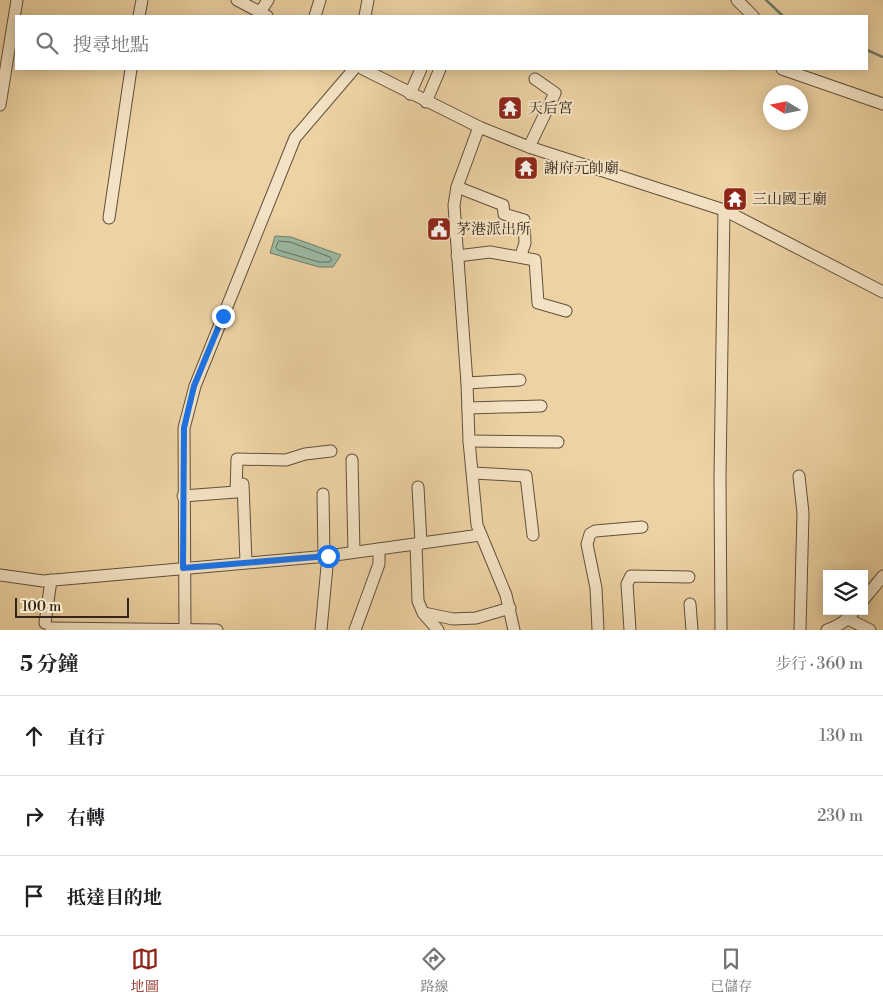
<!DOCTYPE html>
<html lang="zh-TW">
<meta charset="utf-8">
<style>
:root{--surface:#fff;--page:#f6f6f6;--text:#202124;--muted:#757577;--line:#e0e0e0;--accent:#8f2418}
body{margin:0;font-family:"Libre Bodoni","Noto Serif TC",serif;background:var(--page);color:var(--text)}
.controls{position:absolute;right:15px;bottom:15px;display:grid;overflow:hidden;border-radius:0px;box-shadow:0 2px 12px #0003}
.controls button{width:45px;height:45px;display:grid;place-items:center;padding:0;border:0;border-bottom:1px solid var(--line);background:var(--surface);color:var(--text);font:25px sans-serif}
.compass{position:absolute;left:763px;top:85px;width:45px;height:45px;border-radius:50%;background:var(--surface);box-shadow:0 2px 12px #0003;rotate:280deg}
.scale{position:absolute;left:15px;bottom:12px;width:114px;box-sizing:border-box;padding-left:5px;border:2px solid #322519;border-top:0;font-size:14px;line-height:18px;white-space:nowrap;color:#322519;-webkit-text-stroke:4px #f3e2c3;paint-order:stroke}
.stop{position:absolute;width:15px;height:15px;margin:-11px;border:4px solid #1a73e8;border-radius:50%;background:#fff}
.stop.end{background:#1a73e8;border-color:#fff;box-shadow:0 1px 5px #0008}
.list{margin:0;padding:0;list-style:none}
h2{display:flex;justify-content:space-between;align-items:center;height:65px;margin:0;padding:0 20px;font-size:21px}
h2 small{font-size:16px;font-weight:400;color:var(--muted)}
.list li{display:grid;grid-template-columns:32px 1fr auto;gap:15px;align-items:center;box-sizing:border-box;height:80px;padding:0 20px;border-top:1px solid var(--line)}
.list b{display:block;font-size:19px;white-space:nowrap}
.list em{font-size:16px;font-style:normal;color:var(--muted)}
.icon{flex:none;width:28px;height:28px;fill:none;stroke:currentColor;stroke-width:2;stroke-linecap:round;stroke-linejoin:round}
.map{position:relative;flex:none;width:883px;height:630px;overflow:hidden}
.search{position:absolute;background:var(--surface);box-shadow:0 2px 12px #0003;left:15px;right:15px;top:15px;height:55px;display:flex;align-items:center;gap:12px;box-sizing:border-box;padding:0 18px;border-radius:0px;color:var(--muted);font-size:19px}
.sheet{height:305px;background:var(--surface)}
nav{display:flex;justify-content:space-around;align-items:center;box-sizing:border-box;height:70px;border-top:1px solid var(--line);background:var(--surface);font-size:14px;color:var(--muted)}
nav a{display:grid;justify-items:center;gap:2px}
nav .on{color:var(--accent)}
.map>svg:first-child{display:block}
</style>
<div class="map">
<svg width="883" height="630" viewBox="0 0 883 630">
<rect width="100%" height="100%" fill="#edd2a3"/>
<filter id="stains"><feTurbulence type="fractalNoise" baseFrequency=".004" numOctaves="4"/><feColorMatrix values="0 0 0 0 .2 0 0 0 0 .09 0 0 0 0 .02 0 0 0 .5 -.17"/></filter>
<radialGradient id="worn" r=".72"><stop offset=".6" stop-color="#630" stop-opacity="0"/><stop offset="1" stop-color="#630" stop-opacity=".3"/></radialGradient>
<polygon fill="#9ab8a0" stroke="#707d6a" points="275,236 291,237 341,255 333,267 319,267 270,253"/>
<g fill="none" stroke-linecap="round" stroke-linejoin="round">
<polygon stroke="#666e5c" stroke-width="1" points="279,241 290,242 330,257 332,260 329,262 319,262 278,250 276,248"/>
<g stroke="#707d6a" stroke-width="2.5">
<polyline points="766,0 783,16"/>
<polyline points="867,50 883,57"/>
</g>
<defs>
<g id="minor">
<polyline points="237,0 267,16"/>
<polyline points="737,0 753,16"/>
<polyline points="260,12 268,0"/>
<polyline points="139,16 142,0"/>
<polyline points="315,16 320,0"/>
<polyline points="365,16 368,0"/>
<polyline points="363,69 479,127 529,147 724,210 883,292"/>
<polyline points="782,69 883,104"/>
<polyline points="410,94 421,69"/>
<polyline points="426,102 440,69"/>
<polyline points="0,105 17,0"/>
<polyline points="479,127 457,187 454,205 467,383 469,441 477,525 506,595 514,630"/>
<polyline points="529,147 555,93 535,79"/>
<polyline points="457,187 503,205 504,214 524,220 525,243 521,255"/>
<polyline points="109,218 131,69"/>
<polyline points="457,256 490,252 535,260 538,303 566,311"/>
<polyline points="467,383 520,380"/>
<polyline points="468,408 541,406"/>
<polyline points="469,441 558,442"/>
<polyline points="352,460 354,552"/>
<polyline points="473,473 526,476 533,535"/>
<polyline points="799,476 803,513 800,630"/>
<polyline points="243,484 246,562"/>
<polyline points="418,487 421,543"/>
<polyline points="323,494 324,556"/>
<polyline points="183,496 236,492 237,459 286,460 305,454 331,451"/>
<polyline points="416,544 418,601 423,613 438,630"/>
<polyline points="0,575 43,581 328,556 480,535"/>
<polyline points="864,599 883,576"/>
<polyline points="690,604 692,630"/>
<polyline points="424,613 453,619 476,618 510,608"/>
<polyline points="848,619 870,630"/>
<polyline points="45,623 51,580"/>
<polyline points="51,628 217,630"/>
<polyline points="185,630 184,428 195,386 295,138 354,69"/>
<polyline points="321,630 328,556"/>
<polyline points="355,630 379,564 379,549"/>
<polyline points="598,630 596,588 587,544 590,534 595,531 642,527"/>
<polyline points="630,630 627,584 631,576 689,577"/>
<polyline points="721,630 720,477 724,210"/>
<path d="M827,630C839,626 847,621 854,611"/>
</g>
</defs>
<use href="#minor" stroke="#61503c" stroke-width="13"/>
<use href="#minor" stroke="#f3e2c3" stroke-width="11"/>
</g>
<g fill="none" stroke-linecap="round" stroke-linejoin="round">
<polyline stroke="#1a73e8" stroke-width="6" points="223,316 194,386 184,428 183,568 328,556"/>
</g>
<defs>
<symbol id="temple-square" viewBox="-11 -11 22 22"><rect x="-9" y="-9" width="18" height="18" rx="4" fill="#8f2418" stroke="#f3e2c3"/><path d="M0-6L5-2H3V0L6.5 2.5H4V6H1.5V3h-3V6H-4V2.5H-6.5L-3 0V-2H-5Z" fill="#fff"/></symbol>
<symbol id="civic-square" viewBox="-11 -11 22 22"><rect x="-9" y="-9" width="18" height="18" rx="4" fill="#8f2418" stroke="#f3e2c3"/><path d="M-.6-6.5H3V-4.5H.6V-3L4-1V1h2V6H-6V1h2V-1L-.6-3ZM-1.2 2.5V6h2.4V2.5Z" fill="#fff"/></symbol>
</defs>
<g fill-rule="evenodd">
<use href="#temple-square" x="496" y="94" width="28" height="28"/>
<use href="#temple-square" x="512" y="154" width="28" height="28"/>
<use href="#temple-square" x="721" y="185" width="28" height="28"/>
<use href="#civic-square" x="425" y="215" width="28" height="28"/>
</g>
<g text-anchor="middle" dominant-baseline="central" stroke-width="4" stroke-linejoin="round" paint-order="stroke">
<g font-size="15" fill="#322519" stroke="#f3e2c3" text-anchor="start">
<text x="528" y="108">天后宮</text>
<text x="544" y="168">謝府元帥廟</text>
<text x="752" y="199">三山國王廟</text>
<text x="456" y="229">茅港派出所</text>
</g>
</g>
<rect width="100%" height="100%" filter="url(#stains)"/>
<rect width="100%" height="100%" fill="url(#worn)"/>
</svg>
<div class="controls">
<button><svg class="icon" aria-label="layers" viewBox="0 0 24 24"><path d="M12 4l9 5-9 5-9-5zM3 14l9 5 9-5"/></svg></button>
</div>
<svg class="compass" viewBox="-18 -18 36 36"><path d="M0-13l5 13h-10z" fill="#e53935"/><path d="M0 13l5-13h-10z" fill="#757577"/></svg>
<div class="scale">100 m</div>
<div class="stop" style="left:328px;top:556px"></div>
<div class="stop end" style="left:223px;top:316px"></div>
<div class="search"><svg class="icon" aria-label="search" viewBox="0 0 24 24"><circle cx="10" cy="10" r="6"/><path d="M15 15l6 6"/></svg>搜尋地點</div>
</div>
<section class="sheet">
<h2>5 分鐘<small>步行 · 360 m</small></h2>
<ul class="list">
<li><svg class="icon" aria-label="ahead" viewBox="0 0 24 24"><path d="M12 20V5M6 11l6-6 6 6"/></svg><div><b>直行</b></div><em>130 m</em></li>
<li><svg class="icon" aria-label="right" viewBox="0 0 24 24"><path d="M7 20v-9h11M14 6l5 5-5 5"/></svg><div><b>右轉</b></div><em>230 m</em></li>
<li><svg class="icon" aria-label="arrive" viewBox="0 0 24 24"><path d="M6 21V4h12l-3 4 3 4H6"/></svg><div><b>抵達目的地</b></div></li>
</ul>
</section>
<nav>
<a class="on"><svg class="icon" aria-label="map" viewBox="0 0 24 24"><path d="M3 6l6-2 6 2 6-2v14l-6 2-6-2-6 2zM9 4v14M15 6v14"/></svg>地圖</a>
<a><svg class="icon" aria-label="directions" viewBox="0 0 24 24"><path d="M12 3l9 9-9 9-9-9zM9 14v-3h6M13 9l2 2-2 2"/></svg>路線</a>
<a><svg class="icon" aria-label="saved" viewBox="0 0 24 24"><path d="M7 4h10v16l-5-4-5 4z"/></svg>已儲存</a>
</nav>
